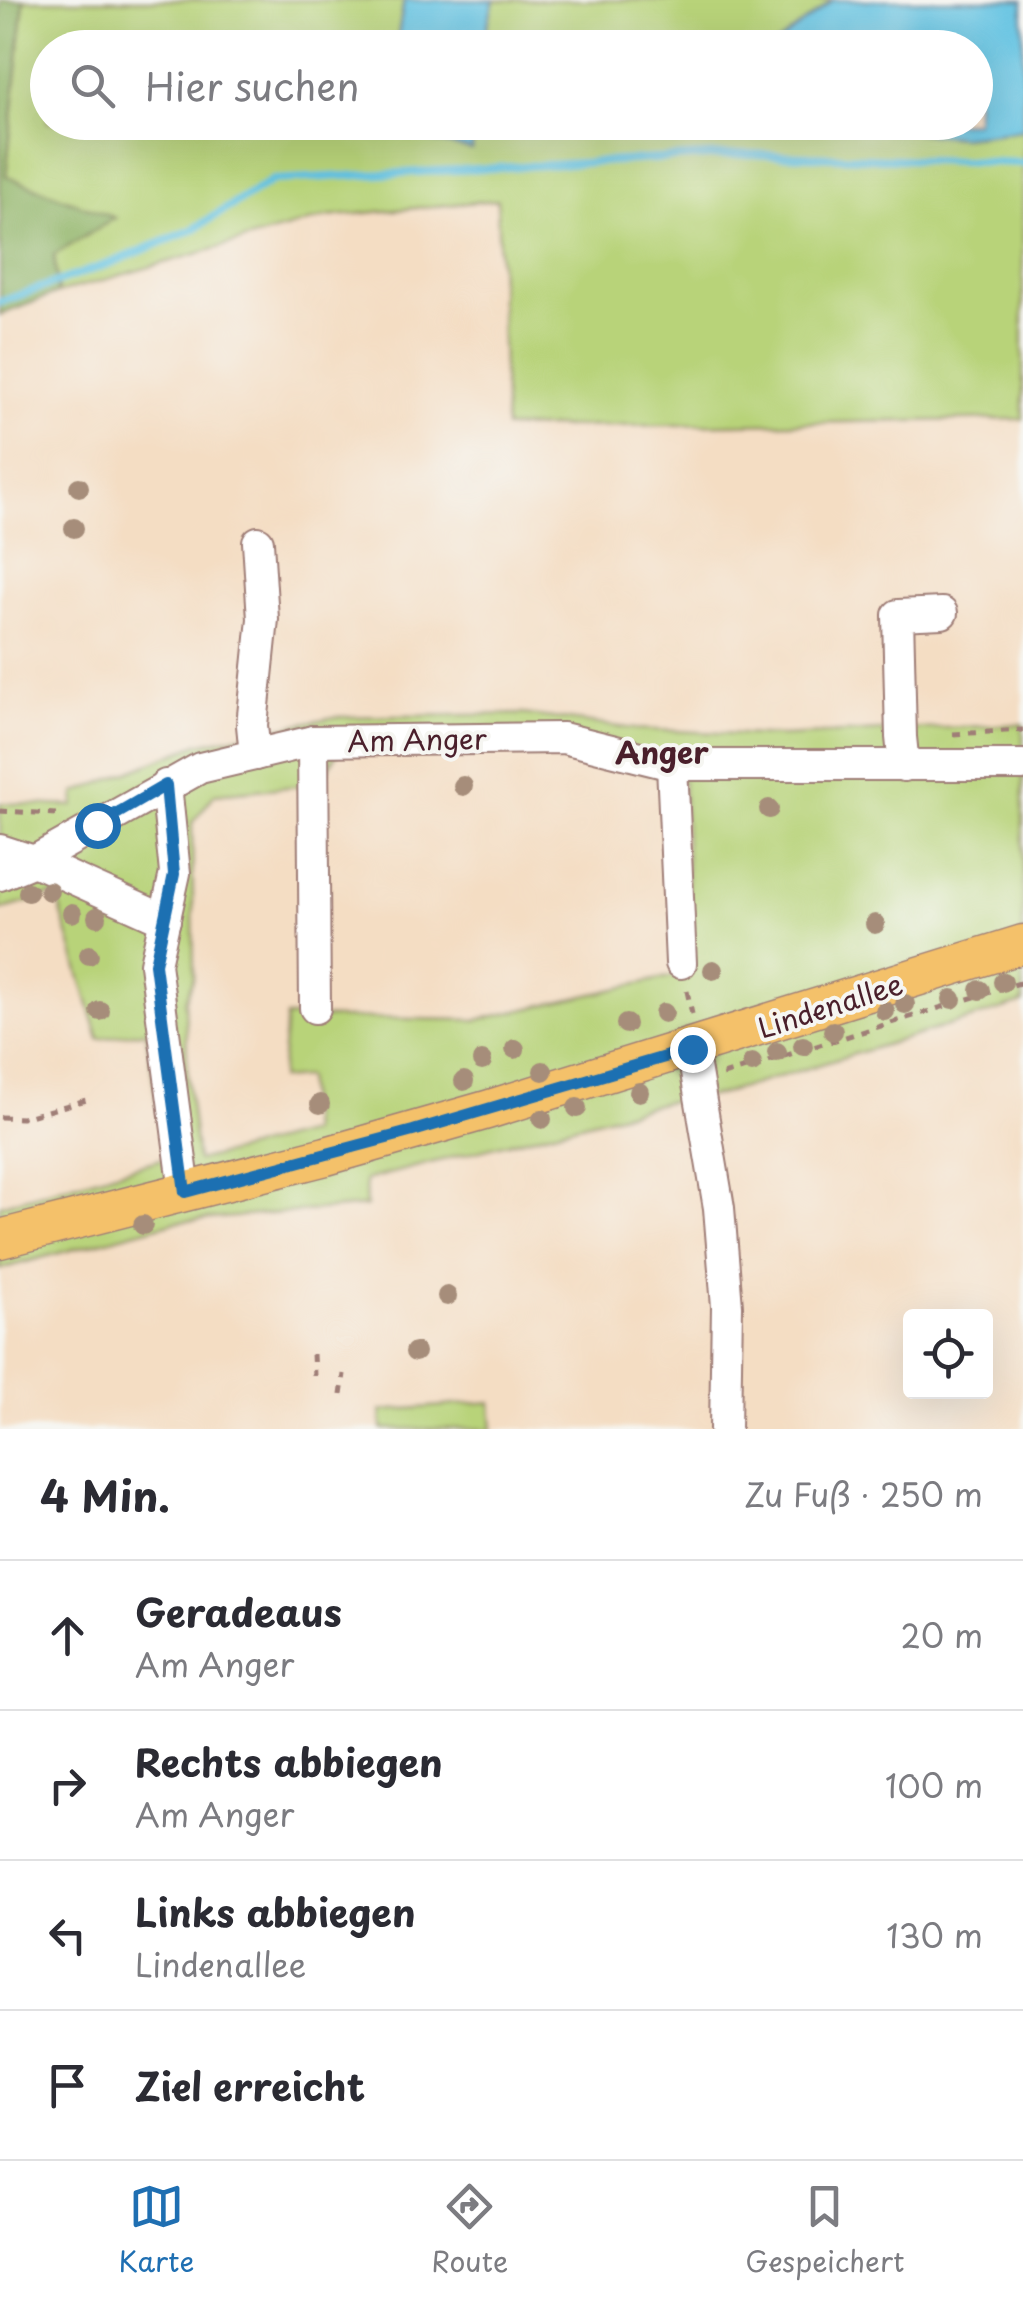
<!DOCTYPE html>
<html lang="de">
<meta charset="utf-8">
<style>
:root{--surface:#fff;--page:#f7f7f7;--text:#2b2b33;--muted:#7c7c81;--line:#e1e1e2;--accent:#1f6fb2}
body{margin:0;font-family:"Playpen Sans",sans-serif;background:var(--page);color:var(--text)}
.controls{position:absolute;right:30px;bottom:30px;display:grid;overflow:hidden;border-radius:10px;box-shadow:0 10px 40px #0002}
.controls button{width:90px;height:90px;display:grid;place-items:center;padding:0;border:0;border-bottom:2px solid var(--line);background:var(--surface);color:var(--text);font:50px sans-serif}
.stop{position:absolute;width:30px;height:30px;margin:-22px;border:8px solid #1f6fb2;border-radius:50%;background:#fff}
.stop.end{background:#1f6fb2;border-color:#fff;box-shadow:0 2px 10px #0008}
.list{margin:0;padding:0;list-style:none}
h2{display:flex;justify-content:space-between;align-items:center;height:130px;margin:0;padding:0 40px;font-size:42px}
h2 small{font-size:32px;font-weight:400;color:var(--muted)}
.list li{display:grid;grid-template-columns:65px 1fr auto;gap:30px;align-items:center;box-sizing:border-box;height:150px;padding:0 40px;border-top:2px solid var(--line)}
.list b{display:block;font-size:38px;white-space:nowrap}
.list p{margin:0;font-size:32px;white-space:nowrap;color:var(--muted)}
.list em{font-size:32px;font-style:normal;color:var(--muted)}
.icon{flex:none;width:55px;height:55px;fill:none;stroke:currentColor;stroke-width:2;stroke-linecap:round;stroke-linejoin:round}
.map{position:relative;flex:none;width:1023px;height:1429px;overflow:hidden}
.search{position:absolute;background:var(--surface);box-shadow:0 10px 40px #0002;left:30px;right:30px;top:30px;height:110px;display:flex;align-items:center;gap:25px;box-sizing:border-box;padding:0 35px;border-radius:55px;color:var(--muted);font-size:38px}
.sheet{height:730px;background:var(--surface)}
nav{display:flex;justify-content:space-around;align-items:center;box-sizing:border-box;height:140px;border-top:2px solid var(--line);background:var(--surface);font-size:28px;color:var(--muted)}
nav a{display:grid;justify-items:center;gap:5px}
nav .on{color:var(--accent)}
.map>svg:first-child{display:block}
</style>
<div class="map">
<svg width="1023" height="1429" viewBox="0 0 1023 1429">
<rect width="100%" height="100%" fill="#f6f6f2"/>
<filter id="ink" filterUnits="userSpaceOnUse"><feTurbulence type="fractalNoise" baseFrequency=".01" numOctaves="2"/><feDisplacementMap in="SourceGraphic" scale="20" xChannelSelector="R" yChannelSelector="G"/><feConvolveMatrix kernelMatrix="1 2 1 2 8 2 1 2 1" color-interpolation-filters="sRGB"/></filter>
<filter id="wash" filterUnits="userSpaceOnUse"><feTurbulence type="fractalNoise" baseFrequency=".0048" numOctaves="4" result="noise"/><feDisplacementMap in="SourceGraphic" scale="40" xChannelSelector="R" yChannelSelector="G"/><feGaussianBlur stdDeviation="2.25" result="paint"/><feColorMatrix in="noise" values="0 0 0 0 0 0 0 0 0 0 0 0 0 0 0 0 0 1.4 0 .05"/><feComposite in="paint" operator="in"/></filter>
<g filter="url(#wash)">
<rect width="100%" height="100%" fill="#f4ddc3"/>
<g fill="#b8d379" stroke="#817952" stroke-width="2.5" fill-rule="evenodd">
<polygon points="24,0 404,0 396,47 48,48 48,122 382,123 381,129 472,149 473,122 823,122 961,137 1023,130 1023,419 505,428 497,200 327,217 58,293 54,255 114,218 6,176"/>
<polygon points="494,0 833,0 773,47 482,47"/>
<path d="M523,714L635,729L782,736L1023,724V1003L719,1095L665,1102L365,1180L366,1206L174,1222L0,1269V1205L165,1158L146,1031L99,1039L56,894L0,910V803L74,806L75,793L198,744L334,717ZM553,748L683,781L691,972L477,1020L286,1017L280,1079L306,1077L310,1133L197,1161L188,1085L185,1002L194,976L192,823L215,794L319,784L339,750Z"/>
<polygon points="491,1402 493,1429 382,1429 381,1411"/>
</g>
<polygon fill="#92b569" stroke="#6e6a4a" stroke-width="2.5" points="0,0 24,0 6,176 115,218 54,255 58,293 0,315"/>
<g fill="#64c3e2" stroke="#577186" stroke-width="2.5">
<polygon points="404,0 494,0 482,47 396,47"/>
<polygon points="833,0 1023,0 1023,130 961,137 823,123 976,122 976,48 773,47"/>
<polygon points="382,123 473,123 472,150 381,130"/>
</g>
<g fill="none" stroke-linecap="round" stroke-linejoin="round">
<polyline stroke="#64c3e2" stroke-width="8" points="0,302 111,263 192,230 273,180 745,154 1023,163"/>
</g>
</g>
<g filter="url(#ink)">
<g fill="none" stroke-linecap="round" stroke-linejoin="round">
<defs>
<g id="minor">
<polyline points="313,741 315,1008"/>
<polyline points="255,755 252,725 263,619 258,542"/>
<polyline points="672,765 681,963"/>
<polyline points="904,766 901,737 898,615 942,613"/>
<polyline points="166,785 175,873 155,964 185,1191"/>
<polyline points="0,850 34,861 165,920"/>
<polyline points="0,875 34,861 200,768 313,741 563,738 672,765 1023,765"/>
<polyline points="692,1049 719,1208 727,1306 725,1429"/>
</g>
<polyline id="major" points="0,1239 326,1156 487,1110 1023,944"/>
</defs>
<use href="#minor" stroke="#9f7e77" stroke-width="34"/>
<use href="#major" stroke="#9f7e77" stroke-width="41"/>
<g stroke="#9f7e77" stroke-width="5" stroke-dasharray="8 8" stroke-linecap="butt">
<polyline points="953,734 1023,730"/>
<polyline points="0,811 56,814"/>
<polyline points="687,991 692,1014"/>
<polyline points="723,1075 1023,982"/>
<polyline points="0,1117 22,1118 90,1099"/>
<polyline points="313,1354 314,1376"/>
<polyline points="341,1395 344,1374"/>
</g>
<use href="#minor" stroke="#fff" stroke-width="30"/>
<use href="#major" stroke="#f4c16a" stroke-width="38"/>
</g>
<g fill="#a68d7a">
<circle cx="79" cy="487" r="10"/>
<circle cx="74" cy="528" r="10"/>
<circle cx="463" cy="786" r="10"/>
<circle cx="769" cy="809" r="10"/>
<circle cx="49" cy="891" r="10"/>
<circle cx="28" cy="892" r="10"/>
<circle cx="72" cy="913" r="10"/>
<circle cx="97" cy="917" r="10"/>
<circle cx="875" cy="924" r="10"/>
<circle cx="89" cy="955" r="10"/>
<circle cx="713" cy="970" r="10"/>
<circle cx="1003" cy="982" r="10"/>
<circle cx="980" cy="990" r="10"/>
<circle cx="952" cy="999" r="10"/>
<circle cx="905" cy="1004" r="10"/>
<circle cx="100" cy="1011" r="10"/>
<circle cx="885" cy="1011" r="10"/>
<circle cx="664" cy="1013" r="10"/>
<circle cx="626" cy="1024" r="10"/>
<circle cx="833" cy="1031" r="10"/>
<circle cx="803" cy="1046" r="10"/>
<circle cx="515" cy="1049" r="10"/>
<circle cx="777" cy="1052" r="10"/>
<circle cx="482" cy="1061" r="10"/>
<circle cx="752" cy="1063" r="10"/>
<circle cx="543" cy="1071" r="10"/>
<circle cx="464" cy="1081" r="10"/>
<circle cx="639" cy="1092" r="10"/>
<circle cx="320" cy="1104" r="10"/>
<circle cx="577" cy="1108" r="10"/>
<circle cx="542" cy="1119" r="10"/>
<circle cx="143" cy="1225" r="10"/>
<circle cx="447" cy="1296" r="10"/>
<circle cx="415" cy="1352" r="10"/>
</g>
</g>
<g fill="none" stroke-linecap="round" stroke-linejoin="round" filter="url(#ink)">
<polyline stroke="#1f6fb2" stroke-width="12" points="97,825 166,785 174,874 155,964 185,1192 413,1131 692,1049"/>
</g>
<g text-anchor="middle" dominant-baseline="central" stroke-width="8" stroke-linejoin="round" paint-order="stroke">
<g font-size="28" fill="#4a1f2b" stroke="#f6f6f2">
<text transform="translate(417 739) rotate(-1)">Am Anger</text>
<text transform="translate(830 1005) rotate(-18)">Lindenallee</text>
</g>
<g font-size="30" font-weight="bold" fill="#4a1f2b" stroke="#f6f6f2">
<text x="662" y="751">Anger</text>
</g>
</g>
</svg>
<div class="controls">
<button><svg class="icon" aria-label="locate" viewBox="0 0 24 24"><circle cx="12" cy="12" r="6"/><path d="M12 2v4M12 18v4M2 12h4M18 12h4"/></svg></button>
</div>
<div class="stop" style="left:97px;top:825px"></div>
<div class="stop end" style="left:692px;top:1049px"></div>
<div class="search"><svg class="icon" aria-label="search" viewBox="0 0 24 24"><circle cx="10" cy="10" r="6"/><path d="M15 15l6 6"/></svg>Hier suchen</div>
</div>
<section class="sheet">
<h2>4 Min.<small>Zu Fuß · 250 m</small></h2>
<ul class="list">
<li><svg class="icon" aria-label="ahead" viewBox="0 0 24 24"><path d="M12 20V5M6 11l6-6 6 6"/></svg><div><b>Geradeaus</b><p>Am Anger</p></div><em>20 m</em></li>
<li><svg class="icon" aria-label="right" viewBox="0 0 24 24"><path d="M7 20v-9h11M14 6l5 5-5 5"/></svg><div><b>Rechts abbiegen</b><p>Am Anger</p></div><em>100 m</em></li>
<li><svg class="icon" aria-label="left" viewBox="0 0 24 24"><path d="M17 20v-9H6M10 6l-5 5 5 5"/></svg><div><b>Links abbiegen</b><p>Lindenallee</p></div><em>130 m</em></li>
<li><svg class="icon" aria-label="arrive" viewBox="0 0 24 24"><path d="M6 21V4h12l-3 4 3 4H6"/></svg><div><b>Ziel erreicht</b></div></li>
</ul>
</section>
<nav>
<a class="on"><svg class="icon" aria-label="map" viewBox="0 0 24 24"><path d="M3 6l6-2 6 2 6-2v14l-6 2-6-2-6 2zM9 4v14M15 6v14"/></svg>Karte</a>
<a><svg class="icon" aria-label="directions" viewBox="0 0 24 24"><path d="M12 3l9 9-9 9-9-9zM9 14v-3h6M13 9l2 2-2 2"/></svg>Route</a>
<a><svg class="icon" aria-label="saved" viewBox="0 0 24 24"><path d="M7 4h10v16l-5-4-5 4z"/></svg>Gespeichert</a>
</nav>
